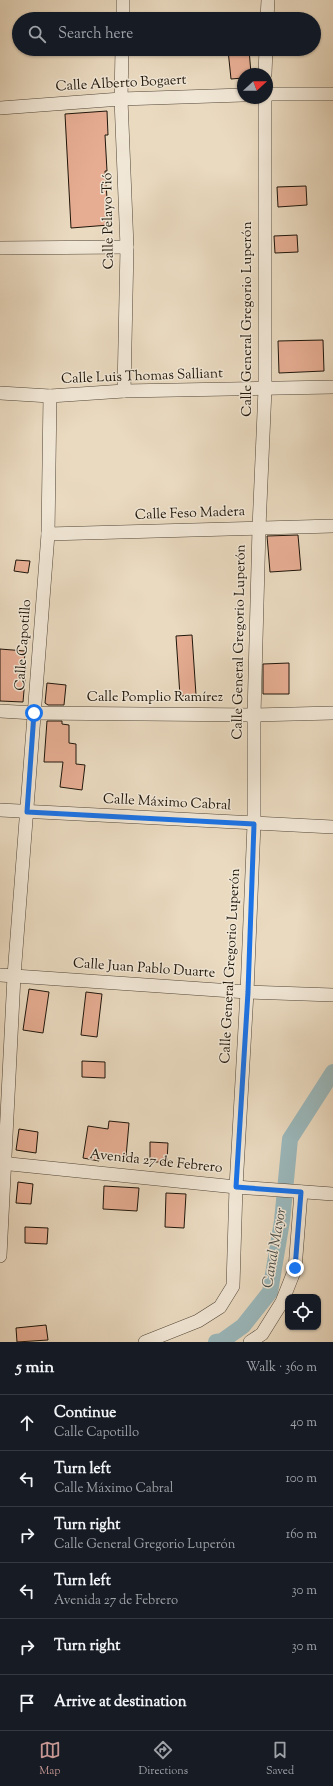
<!DOCTYPE html>
<meta charset="utf-8">
<style>
:root{--surface:#171b24;--page:#242831;--text:#f1f3f6;--muted:#9ea1a6;--line:#363941;--accent:#c59692}
body{margin:0;font-family:"Sorts Mill Goudy",serif;background:var(--page);color:var(--text)}
.controls{position:absolute;right:12px;bottom:12px;display:grid;overflow:hidden;border-radius:8px;box-shadow:0 1px 3px #0004}
.controls button{width:36px;height:36px;display:grid;place-items:center;padding:0;border:0;border-bottom:1px solid var(--line);background:var(--surface);color:var(--text);font:20px sans-serif}
.compass{position:absolute;left:237px;top:68px;width:36px;height:36px;border-radius:50%;background:var(--surface);box-shadow:0 1px 3px #0004;rotate:69deg}
.stop{position:absolute;width:12px;height:12px;margin:-9px;border:3px solid #1a73e8;border-radius:50%;background:#fff}
.stop.end{background:#1a73e8;border-color:#fff;box-shadow:0 1px 4px #0008}
.list{margin:0;padding:0;list-style:none}
h2{display:flex;justify-content:space-between;align-items:center;height:52px;margin:0;padding:0 16px;font-size:17px}
h2 small{font-size:13px;font-weight:400;color:var(--muted)}
.list li{display:grid;grid-template-columns:26px 1fr auto;gap:12px;align-items:center;box-sizing:border-box;height:56px;padding:0 16px;border-top:1px solid var(--line)}
.list b{display:block;font-size:15px;white-space:nowrap}
.list p{margin:0;font-size:13px;white-space:nowrap;color:var(--muted)}
.list em{font-size:13px;font-style:normal;color:var(--muted)}
.icon{flex:none;width:22px;height:22px;fill:none;stroke:currentColor;stroke-width:2;stroke-linecap:round;stroke-linejoin:round}
.map{position:relative;flex:none;width:333px;height:1342px;overflow:hidden}
.search{position:absolute;background:var(--surface);box-shadow:0 1px 3px #0004;left:12px;right:12px;top:12px;height:44px;display:flex;align-items:center;gap:10px;box-sizing:border-box;padding:0 14px;border-radius:22px;color:var(--muted);font-size:15px}
.sheet{height:388px;background:var(--surface)}
nav{display:flex;justify-content:space-around;align-items:center;box-sizing:border-box;height:56px;border-top:1px solid var(--line);background:var(--surface);font-size:11px;color:var(--muted)}
nav a{display:grid;justify-items:center;gap:2px}
nav .on{color:var(--accent)}
.map>svg:first-child{display:block}
</style>
<div class="map">
<svg width="333" height="1342" viewBox="0 0 333 1342">
<rect width="100%" height="100%" fill="#eadac0"/>
<filter id="stains"><feTurbulence type="fractalNoise" baseFrequency=".005" numOctaves="4"/><feColorMatrix values="0 0 0 0 .2 0 0 0 0 .09 0 0 0 0 .02 0 0 0 .5 -.17"/></filter>
<radialGradient id="worn" r=".72"><stop offset=".6" stop-color="#630" stop-opacity="0"/><stop offset="1" stop-color="#630" stop-opacity=".3"/></radialGradient>
<g fill="none" stroke-linecap="round" stroke-linejoin="round">
<polyline stroke="#9bb8bb" stroke-width="16" points="216,1342 222,1341 243,1326 270,1292 282,1221 290,1139 333,1072"/>
</g>
<g fill="#e6ad93" stroke="#1e150a">
<polygon points="238,49 249,49 251,74 243,74 243,78 231,79 228,50"/>
<polygon points="107,111 108,135 105,135 107,171 105,171 109,225 71,228 65,114"/>
<polygon points="306,186 307,205 278,207 277,187"/>
<polygon points="297,235 298,252 275,253 274,236"/>
<polygon points="323,340 324,371 279,373 278,341"/>
<polygon points="298,535 301,570 270,572 267,536"/>
<polygon points="16,560 30,561 28,573 14,571"/>
<polygon points="192,635 196,695 180,696 176,636"/>
<polygon points="0,649 25,651 24,667 26,667 23,702 0,701"/>
<polygon points="289,663 289,694 263,694 263,664"/>
<polygon points="47,683 66,685 64,705 48,705 45,703"/>
<polygon points="47,721 62,721 62,724 69,725 69,743 76,744 76,764 85,765 82,790 60,787 63,762 44,762"/>
<polygon points="29,989 49,992 43,1033 23,1030"/>
<polygon points="86,992 102,994 97,1037 81,1035"/>
<polygon points="82,1061 105,1062 105,1078 82,1077"/>
<polygon points="109,1121 129,1123 126,1157 100,1154 99,1161 83,1158 88,1126 108,1129"/>
<polygon points="19,1129 38,1132 36,1153 16,1150"/>
<polygon points="150,1142 168,1143 167,1162 150,1162"/>
<polygon points="18,1182 33,1184 31,1204 16,1203"/>
<polygon points="104,1186 139,1188 137,1211 103,1209"/>
<polygon points="166,1193 186,1194 184,1228 165,1227"/>
<polygon points="25,1227 48,1228 47,1244 25,1243"/>
<polygon points="46,1325 48,1340 17,1342 16,1328"/>
</g>
<g fill="none" stroke-linecap="round" stroke-linejoin="round">
<defs>
<g id="street">
<polyline points="123,19 123,0"/>
<polyline points="267,19 268,0"/>
<polyline points="122,49 121,99 127,247 124,391"/>
<polyline points="265,74 266,49"/>
<polyline points="267,94 333,94"/>
<polyline points="0,108 121,99 243,95"/>
<polyline points="0,248 127,247"/>
<polyline points="0,393 50,396 124,391 333,387"/>
<polyline points="48,534 333,526"/>
<polyline points="0,711 34,713 254,715 333,713"/>
<polyline points="0,810 333,827"/>
<polyline points="0,975 247,992 333,995"/>
<polyline points="0,1163 236,1187 333,1194"/>
<polyline points="0,1256 14,976 48,534 50,396"/>
<polyline points="145,1342 198,1321 220,1307 233,1286 236,1187 247,992 254,824 254,715 259,528 265,389 265,98"/>
<polyline points="250,1342 262,1334 282,1302 295,1269 301,1192"/>
</g>
</defs>
<use href="#street" stroke="#514638" stroke-width="14"/>
<use href="#street" stroke="#f1e7d6" stroke-width="13"/>
</g>
<g fill="none" stroke-linecap="round" stroke-linejoin="round">
<polyline stroke="#1a73e8" stroke-width="5" points="34,713 27,812 254,824 248,992 236,1187 301,1192 295,1268"/>
</g>
<g text-anchor="middle" dominant-baseline="central" stroke-width="3" stroke-linejoin="round" paint-order="stroke">
<g font-size="14" fill="#1e150a" stroke="#f1e7d6">
<text transform="translate(121 84) rotate(-3)">Calle Alberto Bogaert</text>
<text transform="translate(109 221) rotate(-91)">Calle Pelayo Tió</text>
<text transform="translate(248 319) rotate(-90)">Calle General Gregorio Luperón</text>
<text transform="translate(142 377) rotate(-2)">Calle Luis Thomas Salliant</text>
<text transform="translate(190 514) rotate(-2)">Calle Feso Madera</text>
<text transform="translate(240 642) rotate(-89)">Calle General Gregorio Luperón</text>
<text transform="translate(24 645) rotate(-86)">Calle Capotillo</text>
<text x="155" y="698">Calle Pomplio Ramírez</text>
<text transform="translate(167 803) rotate(3)">Calle Máximo Cabral</text>
<text transform="translate(231 966) rotate(-87)">Calle General Gregorio Luperón</text>
<text transform="translate(144 969) rotate(4)">Calle Juan Pablo Duarte</text>
<text transform="translate(156 1162) rotate(6)">Avenida 27 de Febrero</text>
</g>
<g font-size="15" font-style="italic" fill="#4a4e48" stroke="#f1e7d6">
<text transform="translate(275 1248) rotate(-80)">Canal Mayor</text>
</g>
</g>
<rect width="100%" height="100%" filter="url(#stains)"/>
<rect width="100%" height="100%" fill="url(#worn)"/>
</svg>
<div class="controls">
<button><svg class="icon" aria-label="locate" viewBox="0 0 24 24"><circle cx="12" cy="12" r="6"/><path d="M12 2v4M12 18v4M2 12h4M18 12h4"/></svg></button>
</div>
<svg class="compass" viewBox="-18 -18 36 36"><path d="M0-13l5 13h-10z" fill="#e53935"/><path d="M0 13l5-13h-10z" fill="#9ea1a6"/></svg>
<div class="stop" style="left:34px;top:713px"></div>
<div class="stop end" style="left:295px;top:1268px"></div>
<div class="search"><svg class="icon" aria-label="search" viewBox="0 0 24 24"><circle cx="10" cy="10" r="6"/><path d="M15 15l6 6"/></svg>Search here</div>
</div>
<section class="sheet">
<h2>5 min<small>Walk · 360 m</small></h2>
<ul class="list">
<li><svg class="icon" aria-label="ahead" viewBox="0 0 24 24"><path d="M12 20V5M6 11l6-6 6 6"/></svg><div><b>Continue</b><p>Calle Capotillo</p></div><em>40 m</em></li>
<li><svg class="icon" aria-label="left" viewBox="0 0 24 24"><path d="M17 20v-9H6M10 6l-5 5 5 5"/></svg><div><b>Turn left</b><p>Calle Máximo Cabral</p></div><em>100 m</em></li>
<li><svg class="icon" aria-label="right" viewBox="0 0 24 24"><path d="M7 20v-9h11M14 6l5 5-5 5"/></svg><div><b>Turn right</b><p>Calle General Gregorio Luperón</p></div><em>160 m</em></li>
<li><svg class="icon" aria-label="left" viewBox="0 0 24 24"><path d="M17 20v-9H6M10 6l-5 5 5 5"/></svg><div><b>Turn left</b><p>Avenida 27 de Febrero</p></div><em>30 m</em></li>
<li><svg class="icon" aria-label="right" viewBox="0 0 24 24"><path d="M7 20v-9h11M14 6l5 5-5 5"/></svg><div><b>Turn right</b></div><em>30 m</em></li>
<li><svg class="icon" aria-label="arrive" viewBox="0 0 24 24"><path d="M6 21V4h12l-3 4 3 4H6"/></svg><div><b>Arrive at destination</b></div></li>
</ul>
</section>
<nav>
<a class="on"><svg class="icon" aria-label="map" viewBox="0 0 24 24"><path d="M3 6l6-2 6 2 6-2v14l-6 2-6-2-6 2zM9 4v14M15 6v14"/></svg>Map</a>
<a><svg class="icon" aria-label="directions" viewBox="0 0 24 24"><path d="M12 3l9 9-9 9-9-9zM9 14v-3h6M13 9l2 2-2 2"/></svg>Directions</a>
<a><svg class="icon" aria-label="saved" viewBox="0 0 24 24"><path d="M7 4h10v16l-5-4-5 4z"/></svg>Saved</a>
</nav>
